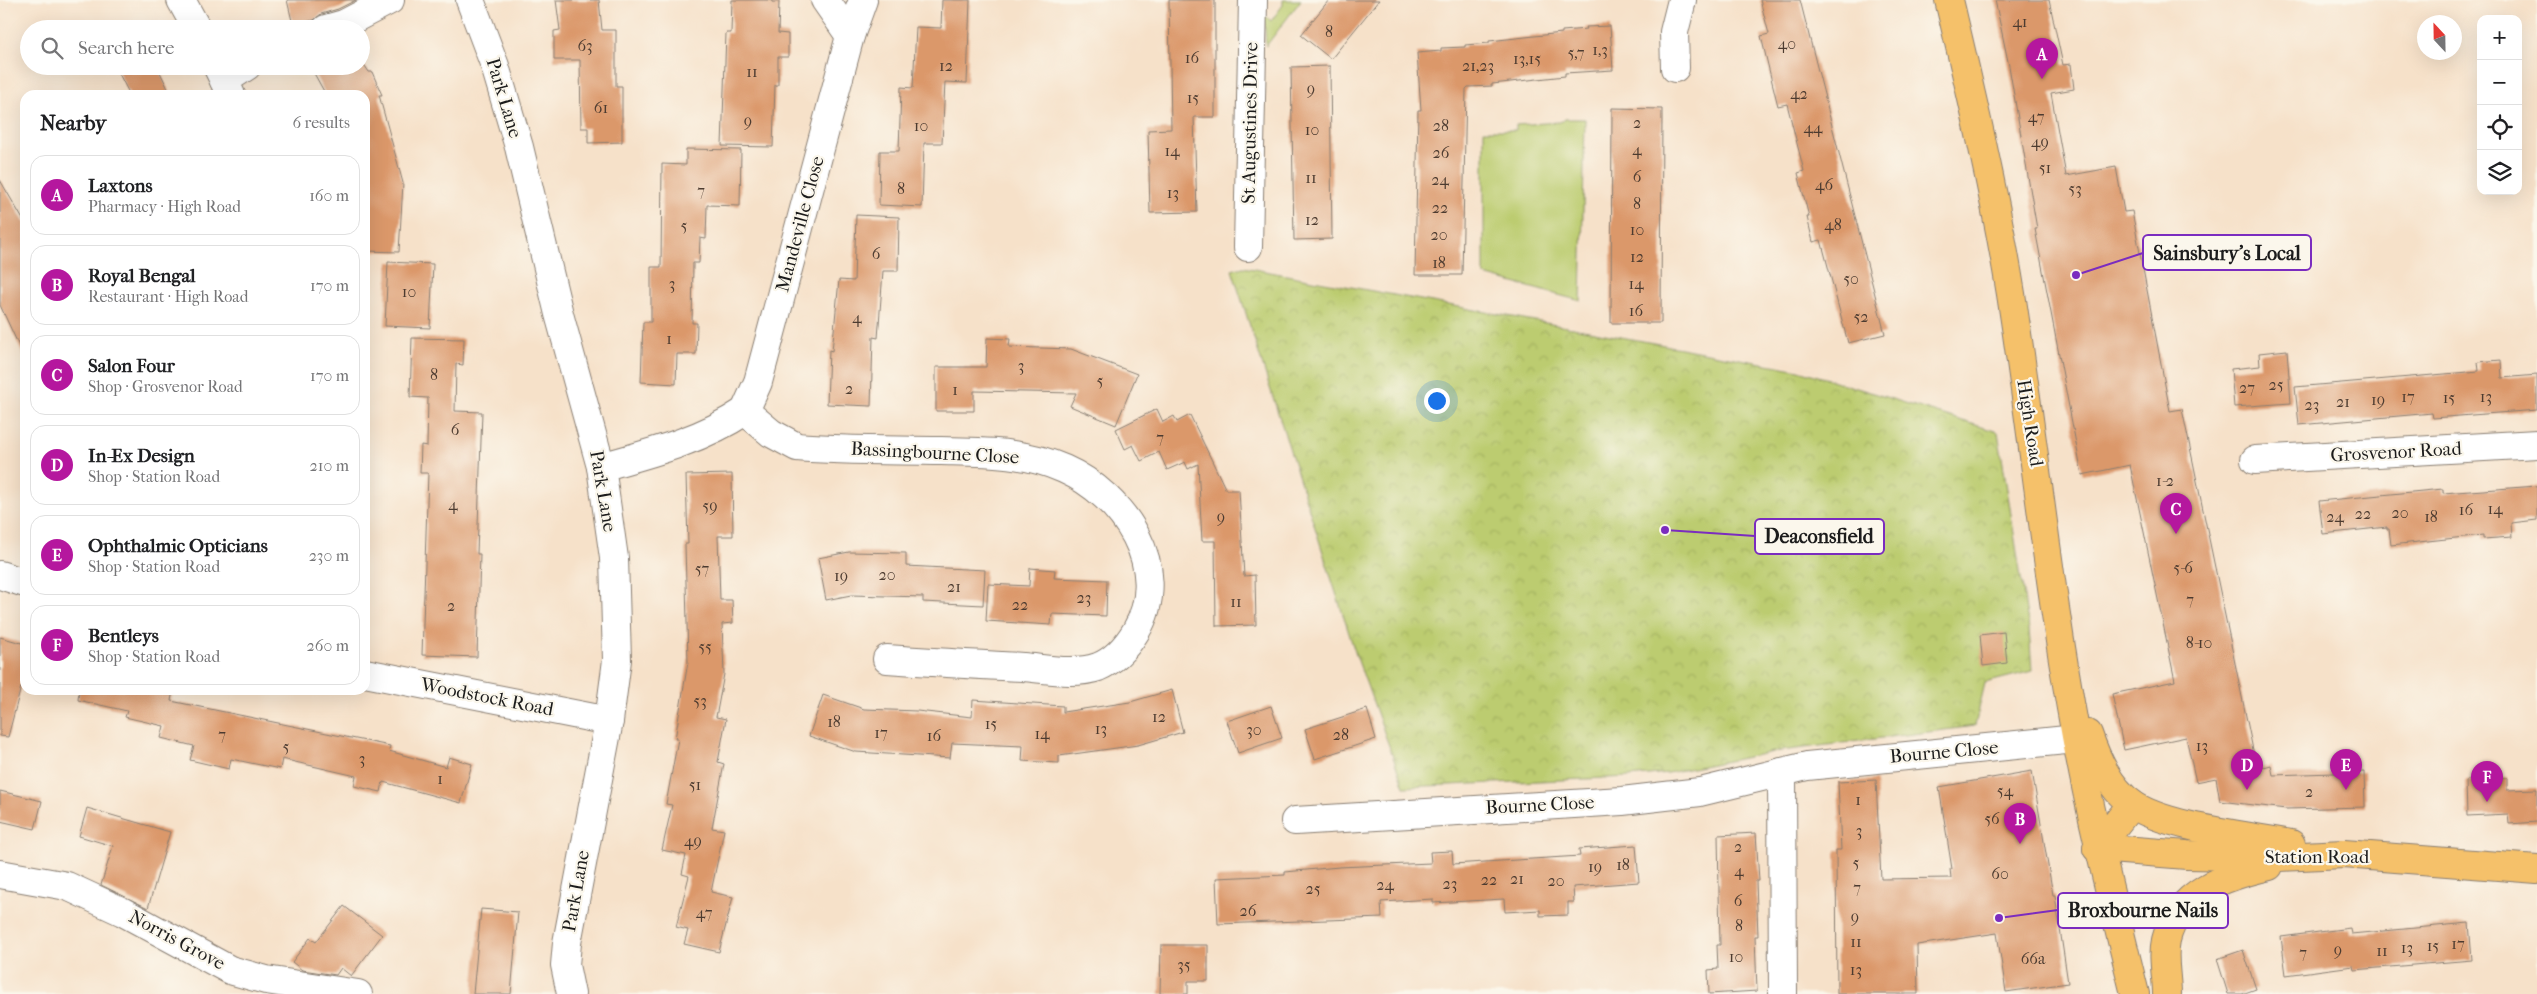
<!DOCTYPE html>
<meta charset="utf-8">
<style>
:root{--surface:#fff;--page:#f2f2f2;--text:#202124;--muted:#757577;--line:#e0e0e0;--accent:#b5179e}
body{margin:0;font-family:"IM FELL French Canon",serif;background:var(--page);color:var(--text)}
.controls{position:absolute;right:15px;top:15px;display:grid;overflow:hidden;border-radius:10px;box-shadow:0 5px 20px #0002}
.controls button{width:45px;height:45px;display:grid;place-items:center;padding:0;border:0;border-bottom:1px solid var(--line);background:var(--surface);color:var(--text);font:25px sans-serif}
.compass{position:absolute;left:2417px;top:15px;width:45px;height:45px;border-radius:50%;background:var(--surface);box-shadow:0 5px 20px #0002;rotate:338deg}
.you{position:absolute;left:1436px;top:400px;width:18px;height:18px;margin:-12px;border:4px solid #fff;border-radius:50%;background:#1a73e8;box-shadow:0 0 0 8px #1a73e833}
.badge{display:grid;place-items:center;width:32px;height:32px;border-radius:50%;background:var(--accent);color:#fff;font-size:16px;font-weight:700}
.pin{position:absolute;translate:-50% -41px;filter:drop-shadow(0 1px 2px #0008)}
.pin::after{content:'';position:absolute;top:26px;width:18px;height:15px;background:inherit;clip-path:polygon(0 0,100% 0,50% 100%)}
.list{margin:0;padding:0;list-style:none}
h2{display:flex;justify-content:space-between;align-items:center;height:65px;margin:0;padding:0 20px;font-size:21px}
h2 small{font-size:16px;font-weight:400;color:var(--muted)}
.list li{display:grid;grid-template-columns:32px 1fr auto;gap:15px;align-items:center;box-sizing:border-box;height:80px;margin:0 10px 10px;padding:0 10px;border:1px solid var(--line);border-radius:15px}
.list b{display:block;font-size:19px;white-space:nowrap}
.list p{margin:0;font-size:16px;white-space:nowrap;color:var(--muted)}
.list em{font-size:16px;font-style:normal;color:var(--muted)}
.icon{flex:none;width:28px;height:28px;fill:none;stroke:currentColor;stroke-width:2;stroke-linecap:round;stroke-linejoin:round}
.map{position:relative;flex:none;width:2537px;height:994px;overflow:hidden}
.search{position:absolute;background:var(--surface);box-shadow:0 5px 20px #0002;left:20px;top:20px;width:350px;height:55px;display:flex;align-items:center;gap:12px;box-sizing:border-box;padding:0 18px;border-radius:28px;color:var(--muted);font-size:19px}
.panel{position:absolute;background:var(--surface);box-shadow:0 5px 20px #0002;left:20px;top:90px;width:350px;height:605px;border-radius:15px}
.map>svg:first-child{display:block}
</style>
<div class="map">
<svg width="2537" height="994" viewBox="0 0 2537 994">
<defs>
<pattern id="park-crowns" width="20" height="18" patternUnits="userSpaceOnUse" patternTransform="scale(1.25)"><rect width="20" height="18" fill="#bccc6f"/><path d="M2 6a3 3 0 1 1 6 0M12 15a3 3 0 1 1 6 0" fill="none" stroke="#a1af60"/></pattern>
</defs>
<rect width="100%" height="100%" fill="#fbf7ec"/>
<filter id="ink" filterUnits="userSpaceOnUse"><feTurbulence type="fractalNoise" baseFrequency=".02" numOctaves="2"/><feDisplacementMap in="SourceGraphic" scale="10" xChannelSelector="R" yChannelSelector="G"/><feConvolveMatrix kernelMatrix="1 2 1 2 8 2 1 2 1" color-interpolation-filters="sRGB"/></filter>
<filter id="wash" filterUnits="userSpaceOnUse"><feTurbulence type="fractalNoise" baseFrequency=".0096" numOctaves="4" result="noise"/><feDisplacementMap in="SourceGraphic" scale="20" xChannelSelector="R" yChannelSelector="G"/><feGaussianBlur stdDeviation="1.12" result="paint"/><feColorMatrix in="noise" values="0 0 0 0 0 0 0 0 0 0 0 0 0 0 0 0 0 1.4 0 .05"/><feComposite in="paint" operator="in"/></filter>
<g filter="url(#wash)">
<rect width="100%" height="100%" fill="#f6e1c9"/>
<g fill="#bccc6f" stroke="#6c7446">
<polygon points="1283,0 1301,0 1266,46 1264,14 1271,21 1283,5"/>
<polygon points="1565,119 1585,119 1581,301 1484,275 1484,130 1516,130 1516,125 1560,122"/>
</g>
<polygon fill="url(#park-crowns)" stroke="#6c7446" points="1243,267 1799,370 1998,432 2029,629 2032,671 1985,683 1975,726 1773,752 1668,773 1629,777 1404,787 1356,655 1232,270"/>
<g id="blocks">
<g fill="#db986b">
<polygon points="287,0 356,0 338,9 321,14 314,20 293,25"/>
<polygon points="556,0 599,0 602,30 616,30 616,86 622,86 622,142 588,143 588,128 581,128 580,60 554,60 554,31 560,30"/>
<polygon points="732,0 772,0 772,2 779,2 778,33 788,34 788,57 778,57 778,85 775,85 773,147 722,146 726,33 731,33"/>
<polygon points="942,0 970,0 967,83 945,82 942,143 924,143 922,207 879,205 880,151 899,151 901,87 913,88 916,27 941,28"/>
<polygon points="1169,0 1215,0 1215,117 1194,117 1197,212 1150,213 1148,130 1171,129"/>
<polygon points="1329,0 1379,0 1331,59 1301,35"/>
<polygon points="1760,0 1800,0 1885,334 1848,343 1821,240 1813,242 1807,217 1809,217 1798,173 1804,171 1787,104 1778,106 1772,82 1761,36 1769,34"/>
<polygon points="1995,0 2049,0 2063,65 2071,64 2074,89 2051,93 2066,176 2116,167 2124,212 2132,211 2170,411 2182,409 2257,769 2271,765 2273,775 2364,772 2365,807 2286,809 2220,801 2216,778 2196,782 2186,737 2124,750 2112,694 2175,681 2130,465 2082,475 2035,229 2037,229 2009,66"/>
<polygon points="1610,26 1613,70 1565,73 1565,76 1492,84 1492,86 1468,87 1466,89 1462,275 1415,275 1418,110 1421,110 1417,53 1441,51 1441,48 1465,47 1465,45 1489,43 1489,41 1562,33 1562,31 1587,29 1586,27"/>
<polygon points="115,66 157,66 171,95 130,95"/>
<polygon points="310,66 365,66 369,72 372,72 382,95 379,95 403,183 399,252 365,251 365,95 326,95"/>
<polygon points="1330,66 1332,239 1294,240 1291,67"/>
<polygon points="1612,108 1662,109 1661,323 1611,323"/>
<polygon points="686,149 741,150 740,206 707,205 706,239 700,238 699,263 693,263 692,323 697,323 696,354 677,354 676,384 641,382 643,322 651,322 651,267 661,267 662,164 686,165"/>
<polygon points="0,180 25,223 25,359 0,305"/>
<polygon points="856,215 899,217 898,271 883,271 878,338 873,337 871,406 827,404 829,350 832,351 839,280 854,281"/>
<polygon points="388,262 433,264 430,328 385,326"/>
<polygon points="412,338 464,339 463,365 456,364 455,411 482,412 477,554 480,554 477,657 422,655 428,473 420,473 421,445 427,446 428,398 410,397"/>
<polygon points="987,338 1010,339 1009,347 1071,349 1137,374 1116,425 1070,406 1076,393 974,391 974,411 936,411 936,367 986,367"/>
<polygon points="2287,350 2291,403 2234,407 2231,369 2260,366 2259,353"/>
<polygon points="2501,360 2502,378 2537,375 2537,410 2433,418 2432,413 2299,425 2295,387 2479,371 2478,362"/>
<polygon points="1157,409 1163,422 1174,416 1177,422 1190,415 1226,490 1239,490 1244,576 1255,575 1256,625 1216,626 1215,541 1202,541 1198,464 1188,469 1185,462 1167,470 1159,452 1141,461 1133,445 1125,449 1116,429"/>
<polygon points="732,474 733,536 718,536 720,600 732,600 733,623 722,624 724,674 716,717 726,719 718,762 724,764 712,828 724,830 711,892 733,897 719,952 684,944 688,930 676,927 689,876 682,874 686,855 662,850 672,805 666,804 678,739 675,739 688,662 685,544 688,544 686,475"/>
<polygon points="2537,486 2537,520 2511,523 2512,537 2483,539 2483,535 2391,545 2389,529 2387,529 2387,527 2323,534 2319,501 2443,489 2443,493"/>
<polygon points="849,552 906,553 906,566 985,570 983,605 923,602 923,597 851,595 826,600 818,558"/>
<polygon points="1030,568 1055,570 1054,578 1107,580 1106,616 1052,614 1051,625 986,621 988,584 1029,586"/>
<polygon points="2004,632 2007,663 1983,666 1980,635"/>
<polygon points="0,637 25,644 25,688 21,687 8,737 0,736"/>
<polygon points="79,690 173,690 171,701 390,746 389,751 446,767 449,757 472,764 461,803 383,782 381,792 354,786 356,776 282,759 280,769 231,759 229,769 190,760 194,746 161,738 164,726 125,717 127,711 78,700"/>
<polygon points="1172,690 1183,732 1138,745 1059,756 1059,763 1022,761 1023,746 952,743 950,758 856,752 809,736 823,695 864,709 917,711 972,717 973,700 1063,706 1063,712 1130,702"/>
<polygon points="1271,706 1282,738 1238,753 1227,721"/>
<polygon points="1367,709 1376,739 1315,759 1305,729"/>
<polygon points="2032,771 2053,895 2055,895 2068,983 2006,992 1997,933 1917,945 1918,994 1837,994 1836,850 1841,850 1838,782 1876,780 1881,879 1951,878 1950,869 1952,869 1939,787"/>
<polygon points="2507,778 2507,790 2537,789 2537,822 2509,824 2508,814 2467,816 2466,780"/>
<polygon points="0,791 42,801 35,829 0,821"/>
<polygon points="87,808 170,832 148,908 101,885 113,846 79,836"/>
<polygon points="1756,833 1759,881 1756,881 1758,936 1755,936 1757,991 1709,994 1708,970 1718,969 1717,945 1720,945 1718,835"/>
<polygon points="1636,845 1639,882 1573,887 1574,902 1568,902 1568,915 1540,916 1540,910 1505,912 1504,899 1433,903 1433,899 1381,902 1382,918 1218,924 1216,878 1285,875 1285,872 1339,867 1431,863 1430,852 1452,851 1453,864 1580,856 1579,849"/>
<polygon points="344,906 382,935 351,976 341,968 336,975 302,970 292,962 310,938 316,942"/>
<polygon points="481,909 518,912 511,994 473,994"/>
<polygon points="2469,923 2472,960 2354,970 2353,966 2286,975 2281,937 2350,928 2351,934"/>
<polygon points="1161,945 1208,945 1208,981 1188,981 1188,994 1160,994"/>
<polygon points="2243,950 2256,989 2242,994 2228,994 2217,959"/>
</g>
</g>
</g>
<g filter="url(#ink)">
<use href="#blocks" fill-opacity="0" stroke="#897e72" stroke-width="1"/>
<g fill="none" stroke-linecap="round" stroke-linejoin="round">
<defs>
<g id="minor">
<polyline points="181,0 197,29"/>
<polyline points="470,0 495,66 519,147 559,314 601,467 614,558 617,660 609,721 567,943 565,965 571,994"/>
<polyline points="825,0 850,36"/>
<polyline points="326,29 344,24 390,0"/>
<polyline points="217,66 231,95"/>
<polyline points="1675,68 1674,32 1682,0"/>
<polyline points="224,81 247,66"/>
<polyline points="1248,247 1253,0"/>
<polyline points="745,411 758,382 850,36 863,0"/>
<polyline points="2255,460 2537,444"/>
<path d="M601,467C651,453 702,440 745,411L771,433L797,447C845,451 893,450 941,451C983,452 1024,451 1064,469C1123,495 1173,568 1136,631C1127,646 1115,660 1098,667C1075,675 1047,669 1023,667C978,665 932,662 887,659"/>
<polyline points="0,575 25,583"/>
<polyline points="365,673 609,721"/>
<polyline points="1782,772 1783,994"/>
<polyline points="1295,821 1622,801 1700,792 1807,766 2076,739"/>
<polyline points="0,874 67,886 123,912 230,970 266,980 358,994"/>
</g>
<g id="major">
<path d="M1949,0C1972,97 1995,195 2011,294C2034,441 2049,590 2076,736C2092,823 2114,908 2135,994"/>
<path d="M2088,734C2097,760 2109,787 2132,804C2164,827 2250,836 2291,844"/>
<polyline points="2097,848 2187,855 2279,857 2344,854 2537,869"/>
<polyline points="2097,848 2132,804"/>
<path d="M2167,994C2167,976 2162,958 2166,940C2178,891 2225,876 2269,866"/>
</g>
</defs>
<use href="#minor" stroke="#897e72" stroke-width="30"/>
<use href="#major" stroke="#897e72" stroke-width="30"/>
<use href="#minor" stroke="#fff" stroke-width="28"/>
<use href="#major" stroke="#f5c16b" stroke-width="28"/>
</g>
</g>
<g text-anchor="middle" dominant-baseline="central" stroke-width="4.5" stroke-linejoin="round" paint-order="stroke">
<g font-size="16" fill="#4c3b30">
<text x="2020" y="21">41</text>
<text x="1329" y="31">8</text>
<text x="1787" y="43">40</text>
<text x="585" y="45">63</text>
<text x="1600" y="49">1,3</text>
<text x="1576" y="52">5,7</text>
<text x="1192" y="57">16</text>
<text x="1527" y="58">13,15</text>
<text x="946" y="65">12</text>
<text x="1478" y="65">21,23</text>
<text x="752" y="71">11</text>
<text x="1311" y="88">9</text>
<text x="1799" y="93">42</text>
<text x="1193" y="97">15</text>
<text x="601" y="107">61</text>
<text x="2036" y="116">47</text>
<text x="748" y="120">9</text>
<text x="1637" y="122">2</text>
<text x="921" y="125">10</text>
<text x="1441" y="125">28</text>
<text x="1813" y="127">44</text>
<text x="1312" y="129">10</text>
<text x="2040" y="141">49</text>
<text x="1637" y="149">4</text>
<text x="1172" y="150">14</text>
<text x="1441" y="152">26</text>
<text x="2045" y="167">51</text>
<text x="1637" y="176">6</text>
<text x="1311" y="177">11</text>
<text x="1440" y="179">24</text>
<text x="1824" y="184">46</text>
<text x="901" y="188">8</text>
<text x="2075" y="188">53</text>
<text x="701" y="190">7</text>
<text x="1173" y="192">13</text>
<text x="1637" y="203">8</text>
<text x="1440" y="207">22</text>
<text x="1312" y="219">12</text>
<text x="1833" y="224">48</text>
<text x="684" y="225">5</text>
<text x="1637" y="229">10</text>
<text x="1439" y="234">20</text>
<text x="876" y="253">6</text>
<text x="1637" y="256">12</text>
<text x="1439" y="262">18</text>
<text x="1851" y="278">50</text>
<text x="672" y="283">3</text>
<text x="1636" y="283">14</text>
<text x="409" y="291">10</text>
<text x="1636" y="310">16</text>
<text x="1861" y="316">52</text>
<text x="857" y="317">4</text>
<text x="669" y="338">1</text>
<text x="1021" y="365">3</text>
<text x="434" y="374">8</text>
<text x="1100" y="380">5</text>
<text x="2276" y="384">25</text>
<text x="2247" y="387">27</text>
<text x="849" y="388">2</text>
<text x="955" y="389">1</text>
<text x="2408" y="396">17</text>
<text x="2486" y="396">13</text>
<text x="2449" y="397">15</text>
<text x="2378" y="399">19</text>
<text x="2343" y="401">21</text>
<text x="2312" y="404">23</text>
<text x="455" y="429">6</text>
<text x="1160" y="437">7</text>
<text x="2165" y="480">1-2</text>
<text x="453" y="504">4</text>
<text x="710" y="505">59</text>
<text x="2495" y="508">14</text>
<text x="2466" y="509">16</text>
<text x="2400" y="512">20</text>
<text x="2363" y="513">22</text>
<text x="1221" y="516">9</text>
<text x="2335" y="516">24</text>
<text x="2431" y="516">18</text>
<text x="2183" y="567">5-6</text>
<text x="702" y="568">57</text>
<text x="887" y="574">20</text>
<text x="841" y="575">19</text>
<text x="954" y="586">21</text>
<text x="1084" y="597">23</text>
<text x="2190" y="599">7</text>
<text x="1236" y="601">11</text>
<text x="1020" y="604">22</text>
<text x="451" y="605">2</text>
<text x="2199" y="642">8-10</text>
<text x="705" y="646">55</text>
<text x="700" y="700">53</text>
<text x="1159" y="716">12</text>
<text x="834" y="721">18</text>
<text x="991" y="723">15</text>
<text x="1101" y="728">13</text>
<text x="1254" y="729">30</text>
<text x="881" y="732">17</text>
<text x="1042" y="733">14</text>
<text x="222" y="734">7</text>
<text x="1341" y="734">28</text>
<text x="934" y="735">16</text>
<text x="2202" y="745">13</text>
<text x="286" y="746">5</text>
<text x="362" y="758">3</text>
<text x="440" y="778">1</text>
<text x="695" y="784">51</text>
<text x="2005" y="790">54</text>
<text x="2309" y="791">2</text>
<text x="1858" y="799">1</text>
<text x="1992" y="818">56</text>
<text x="1859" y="830">3</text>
<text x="693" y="840">49</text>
<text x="1738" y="846">2</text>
<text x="1856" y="862">5</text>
<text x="1623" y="864">18</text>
<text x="1595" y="866">19</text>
<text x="1739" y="870">4</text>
<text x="2000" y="873">60</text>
<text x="1517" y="878">21</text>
<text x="1489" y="879">22</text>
<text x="1556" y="880">20</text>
<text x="1450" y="883">23</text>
<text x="1385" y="884">24</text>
<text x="1857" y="887">7</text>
<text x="1313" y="888">25</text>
<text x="1738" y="900">6</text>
<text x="1248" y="910">26</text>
<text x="704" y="912">47</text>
<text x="1855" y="916">9</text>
<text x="1739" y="925">8</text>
<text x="1856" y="941">11</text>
<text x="2458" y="943">17</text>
<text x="2433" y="945">15</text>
<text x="2407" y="947">13</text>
<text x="2338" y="949">9</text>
<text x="2382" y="950">11</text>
<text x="2303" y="952">7</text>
<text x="1736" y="956">10</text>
<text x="2033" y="958">66a</text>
<text x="1184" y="964">35</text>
<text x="1856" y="969">13</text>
</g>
<g font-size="19" fill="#1c1c1c" stroke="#fbf7ec">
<text transform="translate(504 98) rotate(73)">Park Lane</text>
<text transform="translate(1250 123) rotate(-89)">St Augustines Drive</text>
<text transform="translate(800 224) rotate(-75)">Mandeville Close</text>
<text transform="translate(2030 423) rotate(81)">High Road</text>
<text transform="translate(2396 452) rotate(-3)">Grosvenor Road</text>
<text transform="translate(935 453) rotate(3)">Bassingbourne Close</text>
<text transform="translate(603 491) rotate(80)">Park Lane</text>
<text transform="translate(487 697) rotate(11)">Woodstock Road</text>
<text transform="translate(1944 752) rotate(-5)">Bourne Close</text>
<text transform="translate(1540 805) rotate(-3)">Bourne Close</text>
<text x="2317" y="857">Station Road</text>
<text transform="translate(576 891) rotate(-80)">Park Lane</text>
<text transform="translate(177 940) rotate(28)">Norris Grove</text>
</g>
</g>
<path fill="none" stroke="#7b2cbf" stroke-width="2" d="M2076 275L2143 253M1665 530L1755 536M1999 918L2058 910"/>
<g fill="#7b2cbf" stroke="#fbf7ec" stroke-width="2">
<circle cx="2076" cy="275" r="5"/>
<circle cx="1665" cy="530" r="5"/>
<circle cx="1999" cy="918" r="5"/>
</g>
<g fill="#fbf7ec" stroke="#7b2cbf" stroke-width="2">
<rect x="2143" y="235" width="168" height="35" rx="5"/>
<rect x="1755" y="519" width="129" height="35" rx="5"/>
<rect x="2058" y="893" width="170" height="35" rx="5"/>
</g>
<g font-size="20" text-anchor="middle" font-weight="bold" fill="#1c1c1c">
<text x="2227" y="260">Sainsbury's Local</text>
<text x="1819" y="543">Deaconsfield</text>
<text x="2143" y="917">Broxbourne Nails</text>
</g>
</svg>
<div class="controls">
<button>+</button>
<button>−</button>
<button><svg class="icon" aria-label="locate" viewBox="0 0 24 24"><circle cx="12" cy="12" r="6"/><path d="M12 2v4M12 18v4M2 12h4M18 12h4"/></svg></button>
<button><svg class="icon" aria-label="layers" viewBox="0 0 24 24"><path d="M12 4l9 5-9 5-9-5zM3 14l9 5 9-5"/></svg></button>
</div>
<svg class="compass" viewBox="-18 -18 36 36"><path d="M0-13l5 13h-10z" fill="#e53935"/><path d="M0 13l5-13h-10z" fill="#757577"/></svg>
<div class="you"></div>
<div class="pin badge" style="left:2042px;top:79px">A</div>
<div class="pin badge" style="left:2020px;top:844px">B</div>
<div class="pin badge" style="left:2176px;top:534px">C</div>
<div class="pin badge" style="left:2247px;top:790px">D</div>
<div class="pin badge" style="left:2346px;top:790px">E</div>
<div class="pin badge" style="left:2487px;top:802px">F</div>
<div class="search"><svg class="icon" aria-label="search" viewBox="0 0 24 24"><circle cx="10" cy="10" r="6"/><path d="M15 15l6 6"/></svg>Search here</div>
<section class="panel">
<h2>Nearby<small>6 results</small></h2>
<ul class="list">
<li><span class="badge">A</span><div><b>Laxtons</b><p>Pharmacy · High Road</p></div><em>160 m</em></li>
<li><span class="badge">B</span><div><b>Royal Bengal</b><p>Restaurant · High Road</p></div><em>170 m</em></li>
<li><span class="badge">C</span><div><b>Salon Four</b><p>Shop · Grosvenor Road</p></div><em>170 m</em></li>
<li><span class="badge">D</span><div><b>In-Ex Design</b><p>Shop · Station Road</p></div><em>210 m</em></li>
<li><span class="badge">E</span><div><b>Ophthalmic Opticians</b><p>Shop · Station Road</p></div><em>230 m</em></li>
<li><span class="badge">F</span><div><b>Bentleys</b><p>Shop · Station Road</p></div><em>260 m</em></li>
</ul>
</section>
</div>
